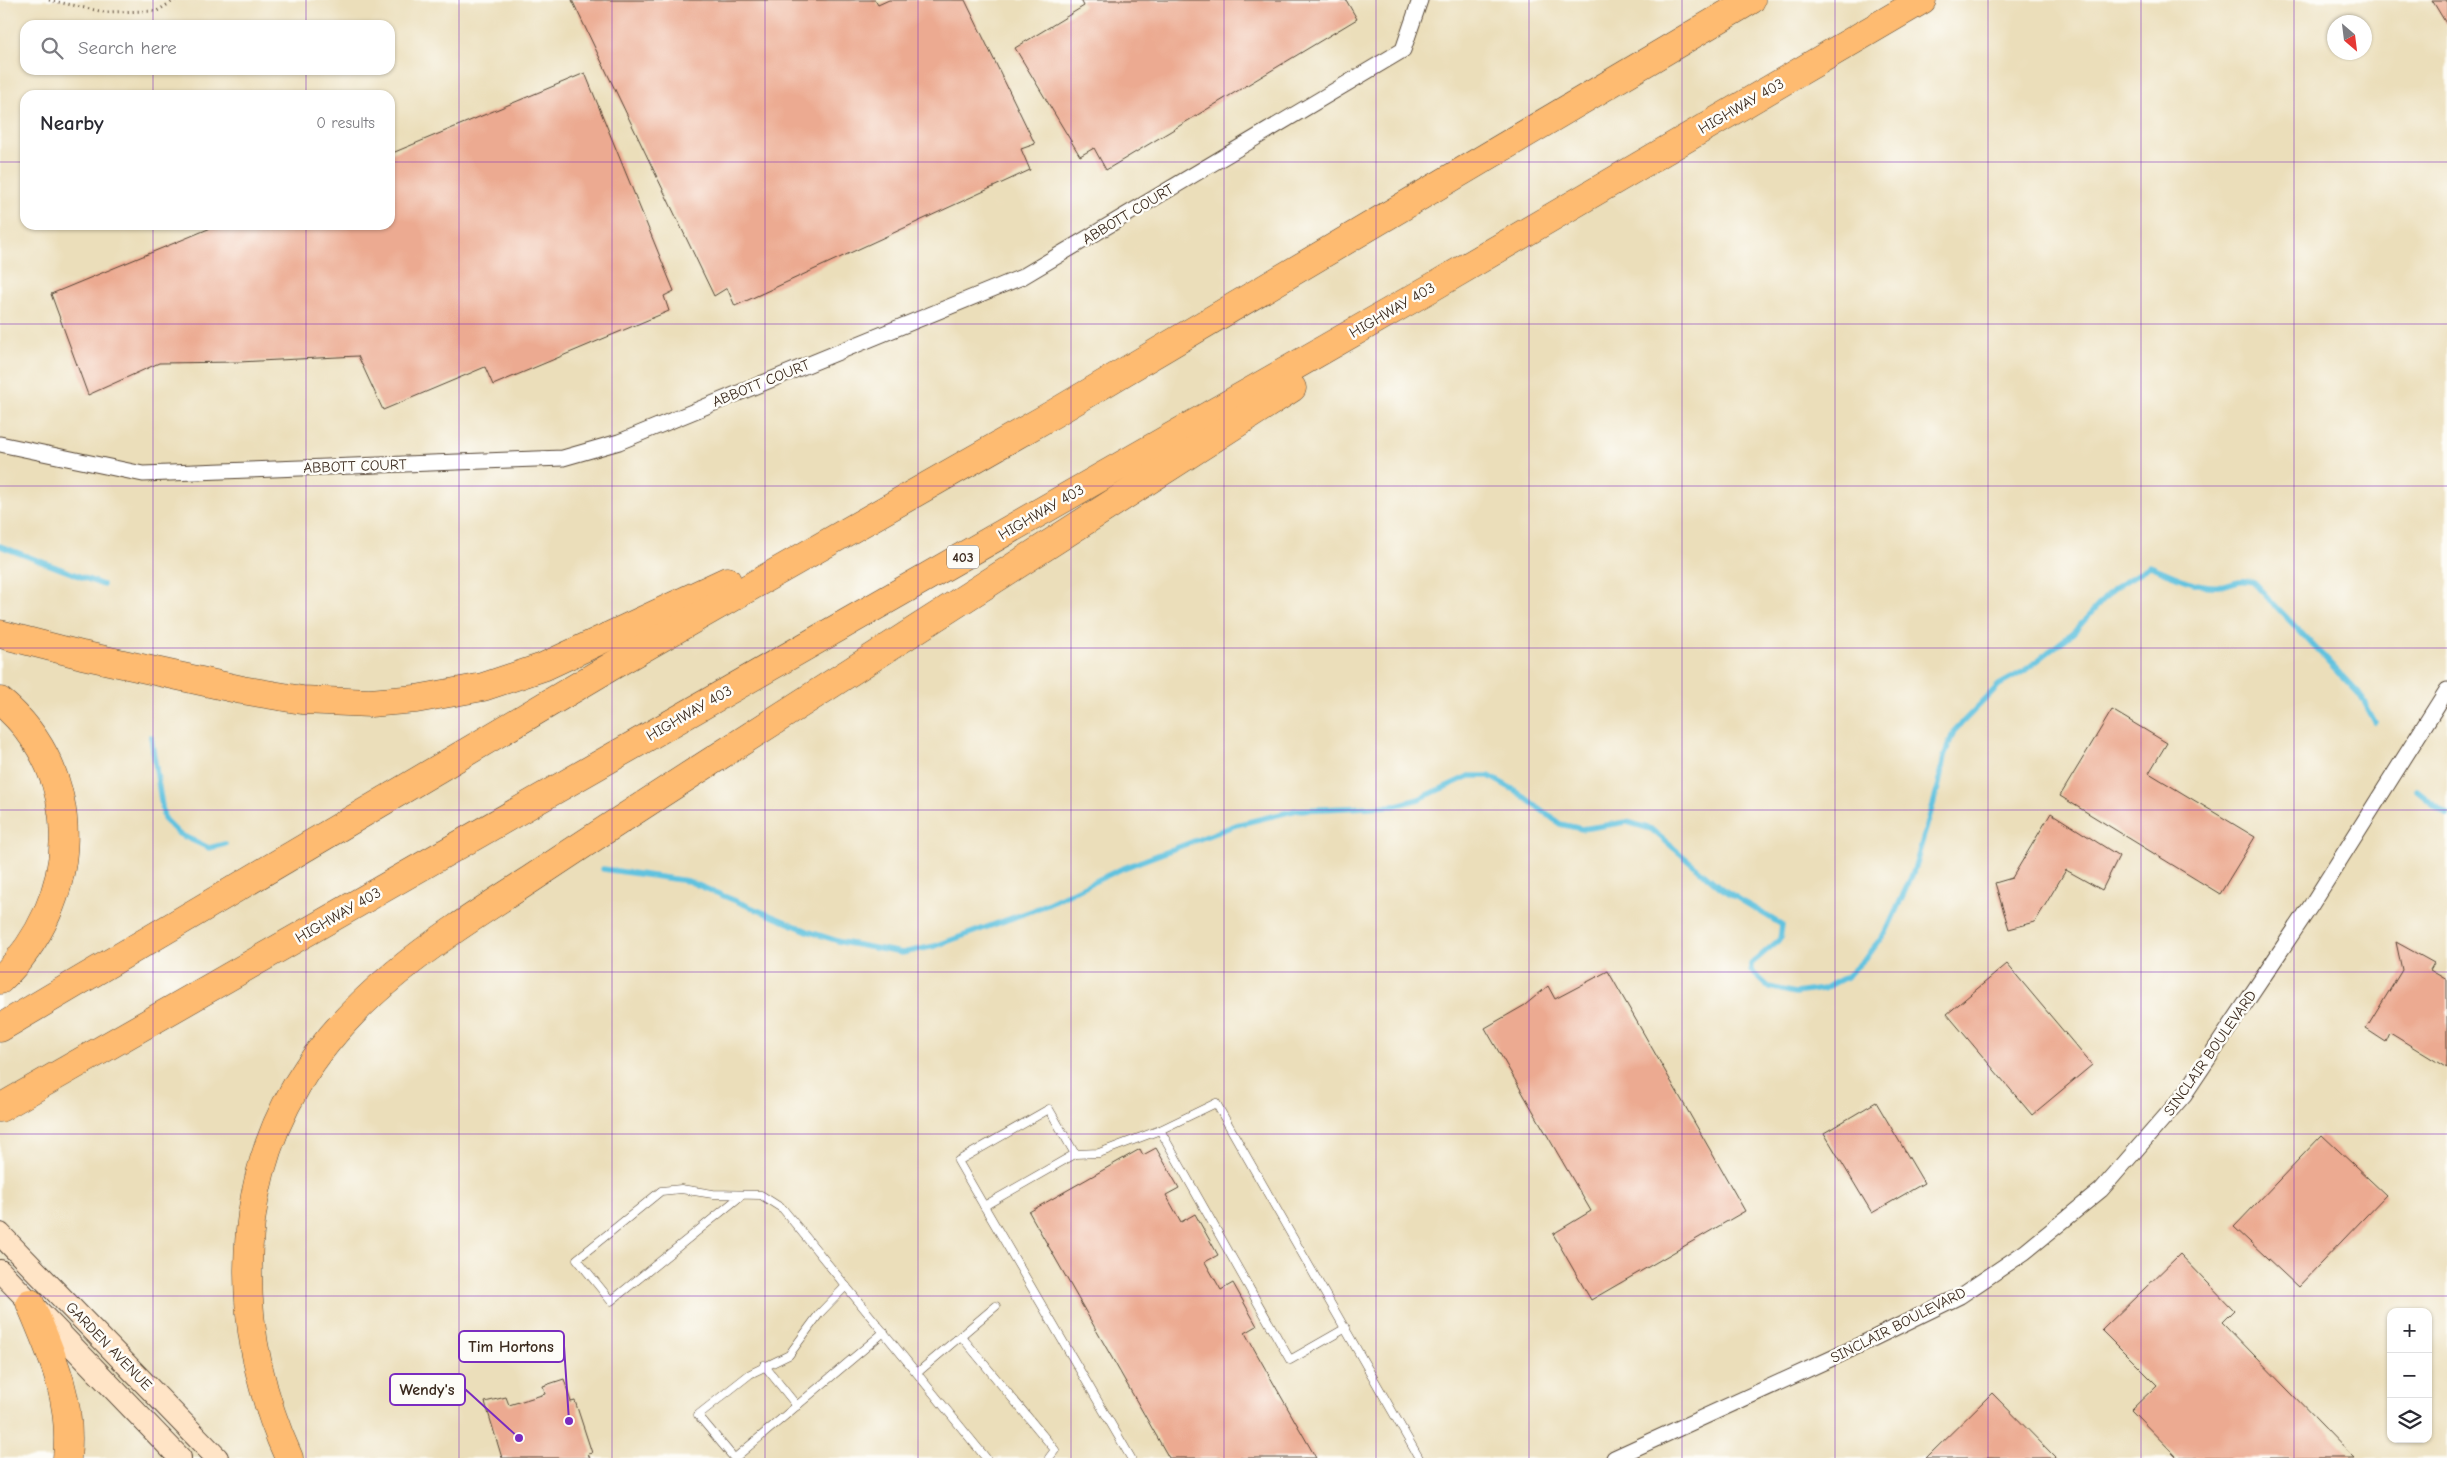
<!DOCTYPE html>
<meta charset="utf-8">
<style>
:root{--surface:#fff;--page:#f2f2f3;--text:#2b2b33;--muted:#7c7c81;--line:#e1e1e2}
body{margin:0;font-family:"Comic Neue",sans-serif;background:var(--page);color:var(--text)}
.controls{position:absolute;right:15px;bottom:15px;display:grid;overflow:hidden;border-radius:10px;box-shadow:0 1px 4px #0004}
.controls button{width:45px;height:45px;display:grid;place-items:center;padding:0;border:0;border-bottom:1px solid var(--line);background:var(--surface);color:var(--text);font:25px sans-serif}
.compass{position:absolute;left:2327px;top:15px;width:45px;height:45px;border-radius:50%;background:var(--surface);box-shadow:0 1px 4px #0004;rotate:152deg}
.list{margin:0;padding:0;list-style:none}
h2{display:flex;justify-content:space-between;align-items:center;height:65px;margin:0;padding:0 20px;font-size:21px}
h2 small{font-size:16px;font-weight:400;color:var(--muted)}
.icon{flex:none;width:28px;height:28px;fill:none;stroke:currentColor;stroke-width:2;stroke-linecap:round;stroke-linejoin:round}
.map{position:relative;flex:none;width:2447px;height:1458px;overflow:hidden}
.search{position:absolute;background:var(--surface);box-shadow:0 1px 4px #0004;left:20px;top:20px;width:375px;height:55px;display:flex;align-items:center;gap:12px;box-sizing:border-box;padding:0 18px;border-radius:15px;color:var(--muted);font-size:19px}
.panel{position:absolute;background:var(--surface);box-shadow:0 1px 4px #0004;left:20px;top:90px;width:375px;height:140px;border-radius:15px}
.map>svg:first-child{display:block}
</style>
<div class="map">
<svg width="2447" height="1458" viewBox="0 0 2447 1458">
<rect width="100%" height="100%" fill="#fdfcf7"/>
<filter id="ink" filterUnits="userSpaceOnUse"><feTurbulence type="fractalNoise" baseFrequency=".02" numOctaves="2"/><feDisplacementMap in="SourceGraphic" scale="10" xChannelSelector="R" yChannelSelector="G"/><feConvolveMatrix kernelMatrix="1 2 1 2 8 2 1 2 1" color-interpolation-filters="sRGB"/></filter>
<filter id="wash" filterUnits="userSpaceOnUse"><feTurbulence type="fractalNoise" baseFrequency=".0096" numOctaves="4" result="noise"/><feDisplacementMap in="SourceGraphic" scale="20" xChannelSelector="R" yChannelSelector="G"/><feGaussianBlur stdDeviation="1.12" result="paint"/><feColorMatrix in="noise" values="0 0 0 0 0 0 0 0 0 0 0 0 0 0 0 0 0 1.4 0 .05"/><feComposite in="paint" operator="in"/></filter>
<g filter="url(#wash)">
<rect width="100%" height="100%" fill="#ebdeba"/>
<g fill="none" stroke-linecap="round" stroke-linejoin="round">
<!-- stream -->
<g stroke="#61c2df" stroke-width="5.5">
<path d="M0 546 103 585"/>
<path d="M151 737 164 819 179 834 209 848 225 844"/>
<path d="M2417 791 2447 815"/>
<path d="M603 869 688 881 810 932 841 942 902 953 935 946 1034 910 1121 869 1236 825 1297 810 1393 806 1419 799 1469 776H1489L1516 791 1560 824 1582 829 1627 822 1651 829 1721 888 1782 925 1780 939 1751 964V971L1769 987 1795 993 1823 989 1846 977 1868 956 1887 930 1913 873 1939 784 1944 756 1954 731 1999 685 2024 671 2073 633 2113 589 2150 566C2171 574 2196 588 2219 586 2234 585 2233 578 2253 582L2361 696 2375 722"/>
</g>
</g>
<g id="blocks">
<!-- building -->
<g fill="#ecaa91">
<path d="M572 0H875L878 5 889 0H965L1035 144 1021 149 1030 170 735 306 727 288 714 296Z"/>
<path d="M1081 0H1346L1357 19 1106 170 1094 148 1080 156 1015 48 1084 6Z"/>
<path d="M2432 0H2447V25Z"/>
<path d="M585 73 674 291 664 296 669 311 493 385 485 367 383 410 358 356 239 362 159 363 88 395 51 294 218 225H390V154Z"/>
<path d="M2112 710 2167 743 2149 773 2255 837 2220 894 2060 796Z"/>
<path d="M2051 813 2119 856 2102 890 2066 870 2035 922 2009 929 1995 883 2012 878Z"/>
<path d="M2396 942 2434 963 2430 970 2447 980V1068L2390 1033 2386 1042 2366 1029 2402 970Z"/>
<path d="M2007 964 2092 1065 2032 1115 1947 1014Z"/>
<path d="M1608 971 1745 1211 1591 1300 1553 1234 1591 1211 1485 1028 1525 1005 1548 986 1555 999Z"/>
<path d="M1876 1102 1924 1183 1872 1213 1824 1133Z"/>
<path d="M2322 1135 2386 1195 2298 1287 2234 1227Z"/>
<path d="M1156 1148 1179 1188 1166 1195 1181 1222 1195 1214 1218 1255 1205 1262 1221 1290 1233 1283 1257 1326 1245 1333 1316 1458H1169L1029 1212 1140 1149 1143 1155Z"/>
<path d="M2180 1254 2234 1310 2222 1322 2354 1458H2178L2131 1410 2157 1385 2102 1330Z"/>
<path d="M564 1379 571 1402 575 1401 592 1453 588 1454 590 1458H502L485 1402 506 1397 509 1405 545 1394 543 1386Z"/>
<path d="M1992 1393 2056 1458H1926Z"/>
</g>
</g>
</g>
<g filter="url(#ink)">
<use href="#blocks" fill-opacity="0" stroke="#554535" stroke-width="1"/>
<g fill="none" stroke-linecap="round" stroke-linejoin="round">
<!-- lane casing -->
<g stroke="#554535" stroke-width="9">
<g id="lane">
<path d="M1160 1130 1290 1360 1346 1328"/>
<path d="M742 1195 611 1301 577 1259 661 1191 681 1189 713 1194 761 1195 783 1209 986 1458"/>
<path d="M984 1206 958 1161 1049 1109 1075 1154"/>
<path d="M961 1336 1055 1450 1049 1458"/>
<path d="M764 1365 797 1406"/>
<path d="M917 1373 996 1306"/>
<path d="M734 1458 698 1415 750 1374 789 1355 819 1314 846 1286"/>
<path d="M735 1458 884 1332"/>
<path d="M1131 1458 984 1206 1075 1154 1099 1153 1160 1130 1216 1103 1419 1458"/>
</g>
</g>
<!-- street casing -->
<g stroke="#554535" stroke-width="17">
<g id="street">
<path d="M0 444 143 474 563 458 619 442 1022 277 1403 50 1420 0"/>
<path d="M1614 1458 1837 1356 1960 1296 2025 1252 2101 1190 2184 1095 2312 904 2447 690"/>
</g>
</g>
<!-- secondary casing -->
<g stroke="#554535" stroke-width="24">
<g id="secondary">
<path d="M0 1234 217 1458"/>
<path d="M0 1271 180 1458"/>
</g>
</g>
<!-- highway casing -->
<g stroke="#554535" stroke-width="29">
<g id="highway">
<path d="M0 634 82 655 242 690 302 700 370 703 416 699 483 687 543 667 727 581"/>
<path d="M0 701C89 775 81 903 0 980"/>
<path d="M0 1028 617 663 1048 417 1751 0"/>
<path d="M0 1108 1431 288 1922 0"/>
<path d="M30 1303C52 1355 73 1400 67 1458"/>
<path d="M289 1458C236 1341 230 1198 297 1085 352 992 443 936 531 879 594 837 657 796 721 755 911 633 1101 510 1292 388"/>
</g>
</g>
<!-- path -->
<path stroke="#554535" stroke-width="3" stroke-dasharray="1 4" stroke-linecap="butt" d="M49 0 104 12 157 11 175 0"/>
<!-- lane -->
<use href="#lane" stroke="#fff" stroke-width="8"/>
<!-- street -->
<use href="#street" stroke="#fff" stroke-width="15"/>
<!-- secondary -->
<use href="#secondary" stroke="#ffe4c6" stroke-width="22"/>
<!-- highway -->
<use href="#highway" stroke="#febb71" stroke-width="28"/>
</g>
</g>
<!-- grid -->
<path fill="none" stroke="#7b2cbf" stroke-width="1" stroke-opacity="0.55" d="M153 0V25M306 0V25M459 0V1458M612 0V1458M765 0V1458M918 0V1458M1071 0V1458M1224 0V1458M1376 0V1458M1529 0V1458M1682 0V1458M1835 0V1458M1988 0V1458M2141 0V1458M2294 0V1458M153 70V95M306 70V95M0 162H25M390 162H2447M153 225V1458M306 225V1458M0 324H2447M0 486H2447M0 648H2447M0 810H2447M0 972H2447M0 1134H2447M0 1296H2447"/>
<g text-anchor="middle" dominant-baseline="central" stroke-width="5" stroke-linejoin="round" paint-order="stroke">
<!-- shield labels -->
<rect fill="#fdfcf7" stroke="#75695f" stroke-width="1" x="947" y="545.5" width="32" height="23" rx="4"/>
<g font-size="14" font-weight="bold" fill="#3b2a1e">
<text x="963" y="557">403</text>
</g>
<!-- street labels -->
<g font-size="15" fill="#3b2a1e" stroke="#fdfcf7">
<text transform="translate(1741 106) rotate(-30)">HIGHWAY 403</text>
<text transform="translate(1128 214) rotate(-31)">ABBOTT COURT</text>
<text transform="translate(1392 310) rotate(-30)">HIGHWAY 403</text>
<text transform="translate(761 383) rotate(-22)">ABBOTT COURT</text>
<text transform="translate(355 466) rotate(-2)">ABBOTT COURT</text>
<text transform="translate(1041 512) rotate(-30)">HIGHWAY 403</text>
<text transform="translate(689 713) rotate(-30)">HIGHWAY 403</text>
<text transform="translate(338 915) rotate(-30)">HIGHWAY 403</text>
<text transform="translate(2210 1053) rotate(-55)">SINCLAIR BOULEVARD</text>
<text transform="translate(1898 1325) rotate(-27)">SINCLAIR BOULEVARD</text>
<text transform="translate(109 1346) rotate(46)">GARDEN AVENUE</text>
</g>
</g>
<!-- callouts -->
<path fill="none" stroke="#7b2cbf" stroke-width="2" d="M569 1421L564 1346M519 1438L465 1389"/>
<g fill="#7b2cbf" stroke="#fdfcf7" stroke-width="2">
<circle cx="569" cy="1421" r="5"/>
<circle cx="519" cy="1438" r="5"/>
</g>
<g fill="#fdfcf7" stroke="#7b2cbf" stroke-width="2">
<rect x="459" y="1331" width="105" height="31" rx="5"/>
<rect x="390" y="1374" width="75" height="31" rx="5"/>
</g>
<g font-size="16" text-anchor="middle" font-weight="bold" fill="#3b2a1e">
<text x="511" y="1352">Tim Hortons</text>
<text x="427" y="1395">Wendy's</text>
</g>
</svg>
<div class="controls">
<button>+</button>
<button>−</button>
<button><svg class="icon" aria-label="layers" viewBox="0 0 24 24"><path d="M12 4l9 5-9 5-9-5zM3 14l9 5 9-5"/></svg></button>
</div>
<svg class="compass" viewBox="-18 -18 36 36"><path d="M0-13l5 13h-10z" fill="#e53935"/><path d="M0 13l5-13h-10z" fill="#7c7c81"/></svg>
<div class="search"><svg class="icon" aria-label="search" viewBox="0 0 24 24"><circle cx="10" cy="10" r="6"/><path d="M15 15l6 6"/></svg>Search here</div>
<section class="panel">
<h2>Nearby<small>0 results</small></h2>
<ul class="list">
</ul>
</section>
</div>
